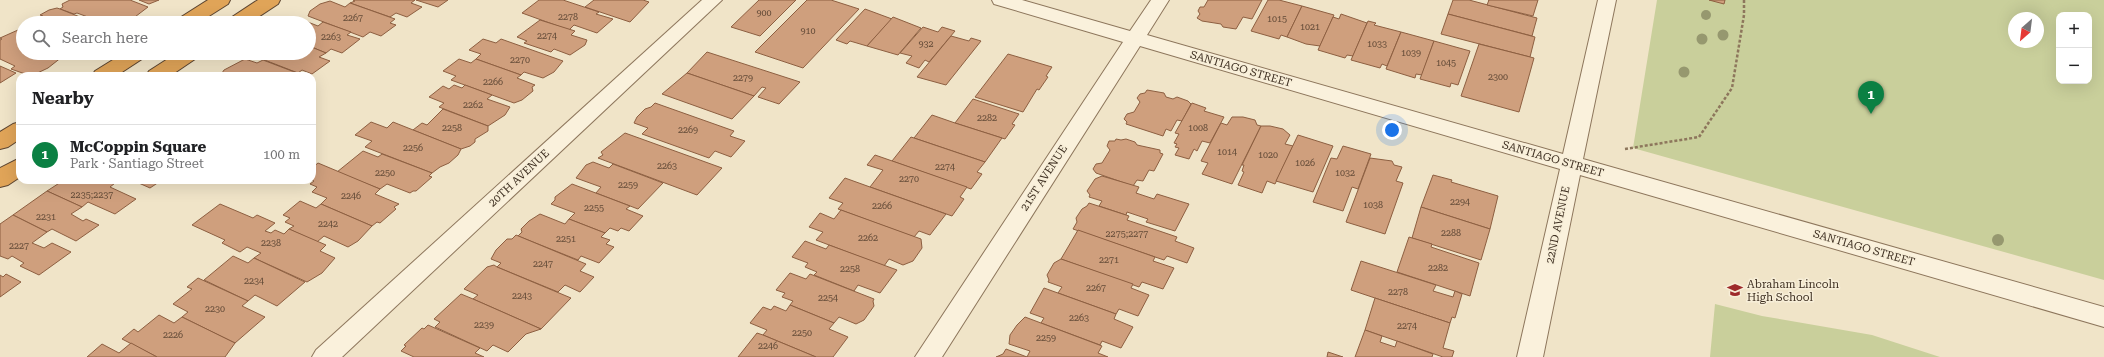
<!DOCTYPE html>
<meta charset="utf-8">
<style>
:root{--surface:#fff;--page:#f6f6f6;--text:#202124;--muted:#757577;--line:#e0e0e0;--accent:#0b8043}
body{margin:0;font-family:"Roboto Serif",serif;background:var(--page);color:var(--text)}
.controls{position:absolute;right:12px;top:12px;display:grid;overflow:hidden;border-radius:8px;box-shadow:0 4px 16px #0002}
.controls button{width:36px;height:36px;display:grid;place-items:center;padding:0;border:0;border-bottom:1px solid var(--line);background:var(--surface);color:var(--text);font:20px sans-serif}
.compass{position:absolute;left:2008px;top:12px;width:36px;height:36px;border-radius:50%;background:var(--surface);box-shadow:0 4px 16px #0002;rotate:208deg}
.you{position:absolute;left:1392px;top:130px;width:14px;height:14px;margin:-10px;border:3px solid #fff;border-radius:50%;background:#1a73e8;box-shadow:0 0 0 6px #1a73e833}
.badge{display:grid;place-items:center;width:26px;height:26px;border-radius:50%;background:var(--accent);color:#fff;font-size:13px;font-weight:700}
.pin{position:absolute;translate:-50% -33px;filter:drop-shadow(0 1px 2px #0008)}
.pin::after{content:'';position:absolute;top:21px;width:14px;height:12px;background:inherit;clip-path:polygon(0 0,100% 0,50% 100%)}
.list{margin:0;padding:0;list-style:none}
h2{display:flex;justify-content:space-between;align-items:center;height:52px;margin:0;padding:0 16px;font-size:17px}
h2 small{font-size:13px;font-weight:400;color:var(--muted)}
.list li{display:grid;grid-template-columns:26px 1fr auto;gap:12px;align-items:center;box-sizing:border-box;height:60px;padding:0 16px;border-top:1px solid var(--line)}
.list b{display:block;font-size:15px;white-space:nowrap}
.list p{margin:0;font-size:13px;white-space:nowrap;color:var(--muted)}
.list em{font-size:13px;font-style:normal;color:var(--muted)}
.icon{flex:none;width:22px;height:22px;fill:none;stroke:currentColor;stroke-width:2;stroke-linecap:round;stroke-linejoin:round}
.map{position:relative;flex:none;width:2104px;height:357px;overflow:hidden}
.search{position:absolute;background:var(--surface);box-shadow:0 4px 16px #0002;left:16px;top:16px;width:300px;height:44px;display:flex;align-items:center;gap:10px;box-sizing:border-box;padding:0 14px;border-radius:22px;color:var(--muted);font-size:15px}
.panel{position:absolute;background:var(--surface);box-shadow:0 4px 16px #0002;left:16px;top:72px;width:300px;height:112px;border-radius:12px}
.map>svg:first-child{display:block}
</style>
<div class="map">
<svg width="2104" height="357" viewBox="0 0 2104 357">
<rect width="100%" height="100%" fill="#f0e4c8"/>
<!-- green -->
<g fill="#c9cf9b" fill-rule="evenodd">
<path d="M1657 0H2104V280L1633 148ZM2059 15H2089V81H2059ZM2014 18H2038V42H2014Z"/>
<path d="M1715 304 1762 316 1872 335 1940 357H1710Z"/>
</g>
<!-- building -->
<g fill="#cf9f7d" stroke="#8d5f41">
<path d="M70 0H130L148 7 127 23H95L93 22 96 20 77 13 74 14 60 9 63 7 62 4Z"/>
<path d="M139 0H159L149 4Z"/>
<path d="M353 0H415L411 3 422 7 407 17 396 13 390 17 350 3 355 1Z"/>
<path d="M416 0H448L438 7Z"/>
<path d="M539 0H563L599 12 596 14 613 19 597 33 574 25 569 30 522 13Z"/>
<path d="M594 0H643L649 2 630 22 585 7Z"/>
<path d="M759 0H796L760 36 731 27Z"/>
<path d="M807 0H831L859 9 803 68 755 52Z"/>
<path d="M1208 0H1262L1252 19 1243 17 1236 29 1223 27 1221 24 1202 21 1197 18 1200 14 1198 11 1200 7H1204Z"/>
<path d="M1268 0H1279L1302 6 1287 37 1281 35 1279 39 1251 31Z"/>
<path d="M1453 0H1469L1537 18 1532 36 1448 14Z"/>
<path d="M1489 0H1488H1538L1533 16 1487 5Z"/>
<path d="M1709 0H1725L1724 4Z"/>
<path d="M330 1 345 7 350 3 395 19 390 23 396 25 381 36 370 32 363 37 308 16 310 11 320 4Z"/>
<path d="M1302 6 1334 15 1320 46 1306 44 1287 37Z"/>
<path d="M57 8 60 9 95 23H27L43 16 40 15 49 10Z"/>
<path d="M865 9 892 19 867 46 850 41 847 44 836 40Z"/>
<path d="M1341 14 1367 23 1353 56 1347 55 1345 58 1318 50 1333 17 1339 19Z"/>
<path d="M1448 14 1535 37 1530 57 1441 34Z"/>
<path d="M893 17 921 28 898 55 867 46Z"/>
<path d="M300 19 318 26 323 22 351 32 347 35 360 39 342 53 331 49 326 53 309 46V23H295Z"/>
<path d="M540 20 575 31 571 35 587 40 585 45 570 55 554 49 551 52 524 43 527 41 517 37Z"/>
<path d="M1368 21 1376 23 1374 25 1401 32 1387 66 1382 64 1380 68 1351 60Z"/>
<path d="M923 27 938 32 942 27 955 31 929 62 925 60 919 68 906 63 912 56 900 53Z"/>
<path d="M18 30 23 32V53H67L48 68 31 76 11 69 15 66 0 59V40L2 39 0 38Z"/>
<path d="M1401 32 1434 41 1422 75 1416 74 1415 78 1386 69Z"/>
<path d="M951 36 969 41 971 38 981 41 946 85 917 77Z"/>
<path d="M483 39 496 43 501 39 563 61 554 72 543 78 524 72 521 75 476 59 481 54 469 50Z"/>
<path d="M1434 41 1470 51 1458 85 1451 83 1450 87 1420 79Z"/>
<path d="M1479 44 1534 58 1519 112 1461 96Z"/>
<path d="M309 46 326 53 319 57 330 61 312 74 302 70 298 73 262 59 266 56 258 53H309Z"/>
<path d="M707 52 800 82 779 104 758 97 766 88 762 87 754 96 687 73Z"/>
<path d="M1008 54 1052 67 1046 76 1048 77 1039 90 1037 89 1023 112 975 97Z"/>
<path d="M245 59 257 63 263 60 305 76H220L224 70Z"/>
<path d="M459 59 471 63 476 59 521 75 517 78 535 85 532 87 533 91 522 100 514 103 451 80 456 76 443 71Z"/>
<path d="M0 66 16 73 0 83Z"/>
<path d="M687 73 754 96 732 119 662 94Z"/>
<path d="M454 85 462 88 465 85 492 95 487 99 510 107 505 115 488 126 439 107 444 103 429 97 443 86 449 89Z"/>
<path d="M1147 90 1164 93 1166 97 1173 99 1177 97 1188 101 1191 104 1182 121 1177 120 1171 131 1166 129 1163 136 1126 124 1127 122 1124 119 1127 114 1134 112 1140 102 1137 98 1140 94 1145 93Z"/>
<path d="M973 99 1019 114 1012 124 1015 125 1005 139 955 123Z"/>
<path d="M655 103 734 131 730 136 745 141 731 157 715 151 709 158 642 134 648 128 634 123 637 117 645 109 651 107Z"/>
<path d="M1192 103 1206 108 1204 111 1224 117 1210 143 1202 141 1197 151 1194 149 1189 159 1175 155 1179 148 1175 147 1177 144 1174 143 1179 134 1175 133Z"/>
<path d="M443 109 488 126V131L475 139V142L470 146 461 149 413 130 422 123 427 125Z"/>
<path d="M932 115 955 123 1002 138 985 162 914 138Z"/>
<path d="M1232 117H1243L1255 120 1257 125 1261 126 1232 184 1202 174 1208 163 1201 161 1221 123 1227 125Z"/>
<path d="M371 122 387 128 393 122 461 149 458 155 449 163 440 167 432 173 365 147 372 141 355 135Z"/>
<path d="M1261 126H1270L1283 129 1290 135 1285 144 1293 146 1275 184 1267 181 1262 193 1238 185 1244 172 1242 171 1244 165H1242Z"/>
<path d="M625 133 722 168 697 195 598 158 603 155 601 152Z"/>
<path d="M1298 135 1333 146 1313 192 1276 181Z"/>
<path d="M911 137 985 162 977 172 982 174 971 189 892 161Z"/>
<path d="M1116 139 1121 140 1126 139 1135 142 1137 145 1160 150V153L1163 154 1154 171 1149 170 1143 181 1137 180 1133 186 1096 173 1093 169 1096 164 1102 163 1110 150 1107 146 1109 141H1115Z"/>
<path d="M1343 146 1371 154 1358 189 1352 187 1343 211 1313 202 1331 158 1337 159Z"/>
<path d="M363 151 378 157 382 154 432 173 429 176 432 177 416 191H413L410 193 387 184 380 189 337 172Z"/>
<path d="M875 155 967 187 960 197 964 199 952 216 870 187 883 170 867 165Z"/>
<path d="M1370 158 1392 161 1394 165 1402 167 1396 181 1403 183 1385 234 1346 222Z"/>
<path d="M593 162 609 168 613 164 663 183 638 209 596 193 601 187 576 178 586 165Z"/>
<path d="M318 163 380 189 375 194 399 204 394 207 396 209 380 223 377 222 372 226 321 204 327 198 312 192 317 187 310 184 314 181 312 180V168Z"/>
<path d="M1433 175 1452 180 1451 182 1498 196 1490 229 1421 207Z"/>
<path d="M1102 176 1139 187 1136 193 1154 199 1157 194 1189 204 1175 231 1146 222 1148 219 1127 212 1126 215 1099 206 1102 201 1089 197 1090 195 1087 191 1095 179Z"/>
<path d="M845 178 870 187 946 214 930 235 919 231 914 237 838 209 843 203 829 198Z"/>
<path d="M64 180H119L110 187 136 199 115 214 88 202 82 207 47 191Z"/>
<path d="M132 180H162L150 188Z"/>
<path d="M572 184 630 206 626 209 643 216 629 231 621 228 618 231 610 228 605 233 569 219 575 213 551 204 555 200V197Z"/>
<path d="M47 191 82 207 71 214 83 221 86 219 99 225 76 241 52 229 47 232 13 215Z"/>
<path d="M300 201 316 208 321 204 372 226 358 241 348 247 324 236 317 242 289 229 294 226 285 222 290 218 283 215Z"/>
<path d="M1089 203 1129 216 1127 220 1177 237 1175 241 1194 248 1187 263 1167 256 1164 260 1073 229 1077 222 1076 218 1082 209 1087 206Z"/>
<path d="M220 204 253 218 257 215 275 223 265 231 271 233 275 230 284 234 289 229 326 245 320 251 335 258 322 273 307 282 254 258 261 253 247 247 240 252 222 243 225 240 192 225Z"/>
<path d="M1421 207 1490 229 1481 260 1412 238Z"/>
<path d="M841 210 921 239 922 248 913 261 903 265 889 259 884 266 816 240 823 232 809 227 820 213 834 219Z"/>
<path d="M540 214 565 224 569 219 605 233 601 237 610 240 606 244 614 247 599 263 581 256 578 260 518 236 522 232 521 229 529 221Z"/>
<path d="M13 215 47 232 32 243 44 248 52 243 71 252 39 275 20 266 24 263 12 256 8 259 0 256V224Z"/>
<path d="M1078 230 1155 257 1153 261 1174 268 1163 289 1142 282 1139 287 1061 259Z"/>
<path d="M516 235 586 264 580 271 594 277 580 292 565 285 558 292 497 267 501 263 491 259 496 250 507 239H512Z"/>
<path d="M1409 237 1432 244 1431 247 1479 263 1470 296 1397 272Z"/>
<path d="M805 241 826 249 829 245 897 270 880 293 858 285 854 291 814 275 817 272 805 267 808 263 792 257Z"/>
<path d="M233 256 248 263 254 258 305 282 277 306 255 295 248 301 204 280Z"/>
<path d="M1061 259 1133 284 1131 288 1149 295 1138 316 1119 309 1116 314 1058 293 1062 287 1048 282 1049 280 1047 275 1054 263Z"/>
<path d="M1361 261 1436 285 1433 291 1453 297 1455 291 1462 294 1455 318 1452 317 1450 323 1351 290Z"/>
<path d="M494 265 497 267 571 298 541 329 473 299 478 295 464 289 487 267Z"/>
<path d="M790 273 806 279 810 274 874 299 873 301 874 306 864 320 856 324 839 317 834 323 790 305 793 301 782 297 785 293 776 290Z"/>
<path d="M6 274 21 282 0 297V275L3 277Z"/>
<path d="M198 278 248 301 242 306 265 317 235 343 182 317 188 312 173 304 192 289 187 287Z"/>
<path d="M1044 288 1116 314 1114 319 1133 327 1121 348 1102 341 1100 345 1041 323 1044 318 1030 313Z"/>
<path d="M461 294 473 299 541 329 526 334 508 352 493 345 487 351 435 327 440 322 434 319Z"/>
<path d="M1375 298 1450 323 1443 348 1454 351 1452 357H1443L1365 330Z"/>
<path d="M790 305 834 323 829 329 848 337 833 357H816L763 335 767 330 750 323 763 307 771 310 774 306 786 311Z"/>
<path d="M159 315 174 323 182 317 235 343 225 357H157L122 339 134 329 138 332Z"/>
<path d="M1025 317 1102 346 1098 353 1108 357H1027L1030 351 1009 344 1010 335 1017 325Z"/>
<path d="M428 325 480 348 475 353 484 357H414L401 351 406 346 404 345 422 328 424 329Z"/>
<path d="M1365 330 1382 336 1380 342 1395 347 1397 341 1433 354 1432 357H1355Z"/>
<path d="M757 333 763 335 816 357H738Z"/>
<path d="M131 343 157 357H87L102 344 119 353Z"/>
<path d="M1006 349 1027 357H996L1003 354Z"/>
<path d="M1328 352 1343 357H1327Z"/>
</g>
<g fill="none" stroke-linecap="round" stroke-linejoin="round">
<!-- minor casing -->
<g stroke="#8d765c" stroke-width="2">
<g id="minor">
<path d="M702 0H722L342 357H312L316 350Z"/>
<path d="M992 0H1022L1130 31 1151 0H1169L1147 35 1563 154 1598 0H1616L1583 159 2104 307V327L1580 175 1543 357H1517L1560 169 1140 46 942 357H915L1123 42 994 4Z"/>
</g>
</g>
<!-- highway casing -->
<g stroke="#5b4430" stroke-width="2">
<g id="highway">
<path d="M208 0H230L228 4 198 23H175L178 19Z"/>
<path d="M258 0H280L278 4 249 23H226L229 19Z"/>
<path d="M124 53H148L145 57 116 76H92L95 71Z"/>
<path d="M177 53H201L198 57 170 76H146L149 71Z"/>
<path d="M20 122V139L8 147 0 149V132L13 124Z"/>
<path d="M20 158V177L8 185 0 187V168Z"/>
</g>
</g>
<!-- path -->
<path stroke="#8d765c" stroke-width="2.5" stroke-dasharray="3 2" stroke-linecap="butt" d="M1625 149 1699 137 1732 88 1744 15V0"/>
<!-- minor -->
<use href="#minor" fill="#faf1dc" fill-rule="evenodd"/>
<!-- highway -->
<use href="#highway" fill="#e0a458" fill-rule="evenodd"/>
</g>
<!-- trees -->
<g fill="#96986f">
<circle cx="1706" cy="15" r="5"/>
<circle cx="1723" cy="35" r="5.5"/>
<circle cx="1702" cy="39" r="5.5"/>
<circle cx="1684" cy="72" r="5.5"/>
<circle cx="1998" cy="240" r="6"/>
</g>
<!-- icons -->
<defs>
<g id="school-bare" transform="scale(1.2)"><path d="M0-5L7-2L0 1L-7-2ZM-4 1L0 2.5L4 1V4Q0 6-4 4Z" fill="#9e2a2b" stroke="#f7eed8" stroke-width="2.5" paint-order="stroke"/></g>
</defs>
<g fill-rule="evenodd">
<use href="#school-bare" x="1735" y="290"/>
</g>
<g text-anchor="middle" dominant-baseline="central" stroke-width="3" stroke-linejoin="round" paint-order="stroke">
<!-- number labels -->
<g font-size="9" fill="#624a37">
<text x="764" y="13">900</text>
<text x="568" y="17">2278</text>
<text x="353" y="18">2267</text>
<text x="1277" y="19">1015</text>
<text x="1310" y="27">1021</text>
<text x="808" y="31">910</text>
<text x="547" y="36">2274</text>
<text x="331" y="37">2263</text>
<text x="926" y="44">932</text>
<text x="1377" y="44">1033</text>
<text x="1411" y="53">1039</text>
<text x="520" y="60">2270</text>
<text x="1446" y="63">1045</text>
<text x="1498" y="77">2300</text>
<text x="743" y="78">2279</text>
<text x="493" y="82">2266</text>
<text x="473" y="105">2262</text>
<text x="987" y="118">2282</text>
<text x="452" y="128">2258</text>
<text x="1198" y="128">1008</text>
<text x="688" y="130">2269</text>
<text x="413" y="148">2256</text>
<text x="1227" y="152">1014</text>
<text x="1268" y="155">1020</text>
<text x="1305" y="163">1026</text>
<text x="667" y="166">2263</text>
<text x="945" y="167">2274</text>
<text x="385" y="173">2250</text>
<text x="1345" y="173">1032</text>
<text x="909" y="179">2270</text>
<text x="628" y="185">2259</text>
<text x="92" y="195">2235;2237</text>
<text x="351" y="196">2246</text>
<text x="1460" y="202">2294</text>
<text x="1373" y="205">1038</text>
<text x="882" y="206">2266</text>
<text x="594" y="208">2255</text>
<text x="46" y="217">2231</text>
<text x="328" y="224">2242</text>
<text x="1451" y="233">2288</text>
<text x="1127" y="234">2275;2277</text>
<text x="868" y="238">2262</text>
<text x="566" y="239">2251</text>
<text x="271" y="243">2238</text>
<text x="19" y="246">2227</text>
<text x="1109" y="260">2271</text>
<text x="543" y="264">2247</text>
<text x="1438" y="268">2282</text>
<text x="850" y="269">2258</text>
<text x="254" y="281">2234</text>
<text x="1096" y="288">2267</text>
<text x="1398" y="292">2278</text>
<text x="522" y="296">2243</text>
<text x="828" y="298">2254</text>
<text x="215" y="309">2230</text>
<text x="1079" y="318">2263</text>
<text x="484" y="325">2239</text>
<text x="1407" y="326">2274</text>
<text x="802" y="333">2250</text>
<text x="173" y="335">2226</text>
<text x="1046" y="338">2259</text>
<text x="768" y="346">2246</text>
</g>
<!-- street labels -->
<g font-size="11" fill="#3d2e20" stroke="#f7eed8">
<text transform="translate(1241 69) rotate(16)">SANTIAGO STREET</text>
<text transform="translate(1553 159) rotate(16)">SANTIAGO STREET</text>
<text transform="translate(519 178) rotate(-43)">20TH AVENUE</text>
<text transform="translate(1044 178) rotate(-57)">21ST AVENUE</text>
<text transform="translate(1558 225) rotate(-78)">22ND AVENUE</text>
<text transform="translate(1864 248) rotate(16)">SANTIAGO STREET</text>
</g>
<!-- poi labels -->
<g font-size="11" fill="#3d2e20" stroke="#f7eed8" text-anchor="start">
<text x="1747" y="284">Abraham Lincoln<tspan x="1747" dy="13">High School</tspan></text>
</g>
</g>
</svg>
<div class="controls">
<button>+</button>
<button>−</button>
</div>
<svg class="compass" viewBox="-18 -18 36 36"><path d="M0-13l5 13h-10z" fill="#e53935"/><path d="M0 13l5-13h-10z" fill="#757577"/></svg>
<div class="you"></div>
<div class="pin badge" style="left:1871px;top:114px">1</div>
<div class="search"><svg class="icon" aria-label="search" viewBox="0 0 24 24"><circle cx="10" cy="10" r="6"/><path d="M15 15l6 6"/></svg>Search here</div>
<section class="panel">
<h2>Nearby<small></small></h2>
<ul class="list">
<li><span class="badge">1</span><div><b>McCoppin Square</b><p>Park · Santiago Street</p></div><em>100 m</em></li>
</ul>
</section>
</div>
